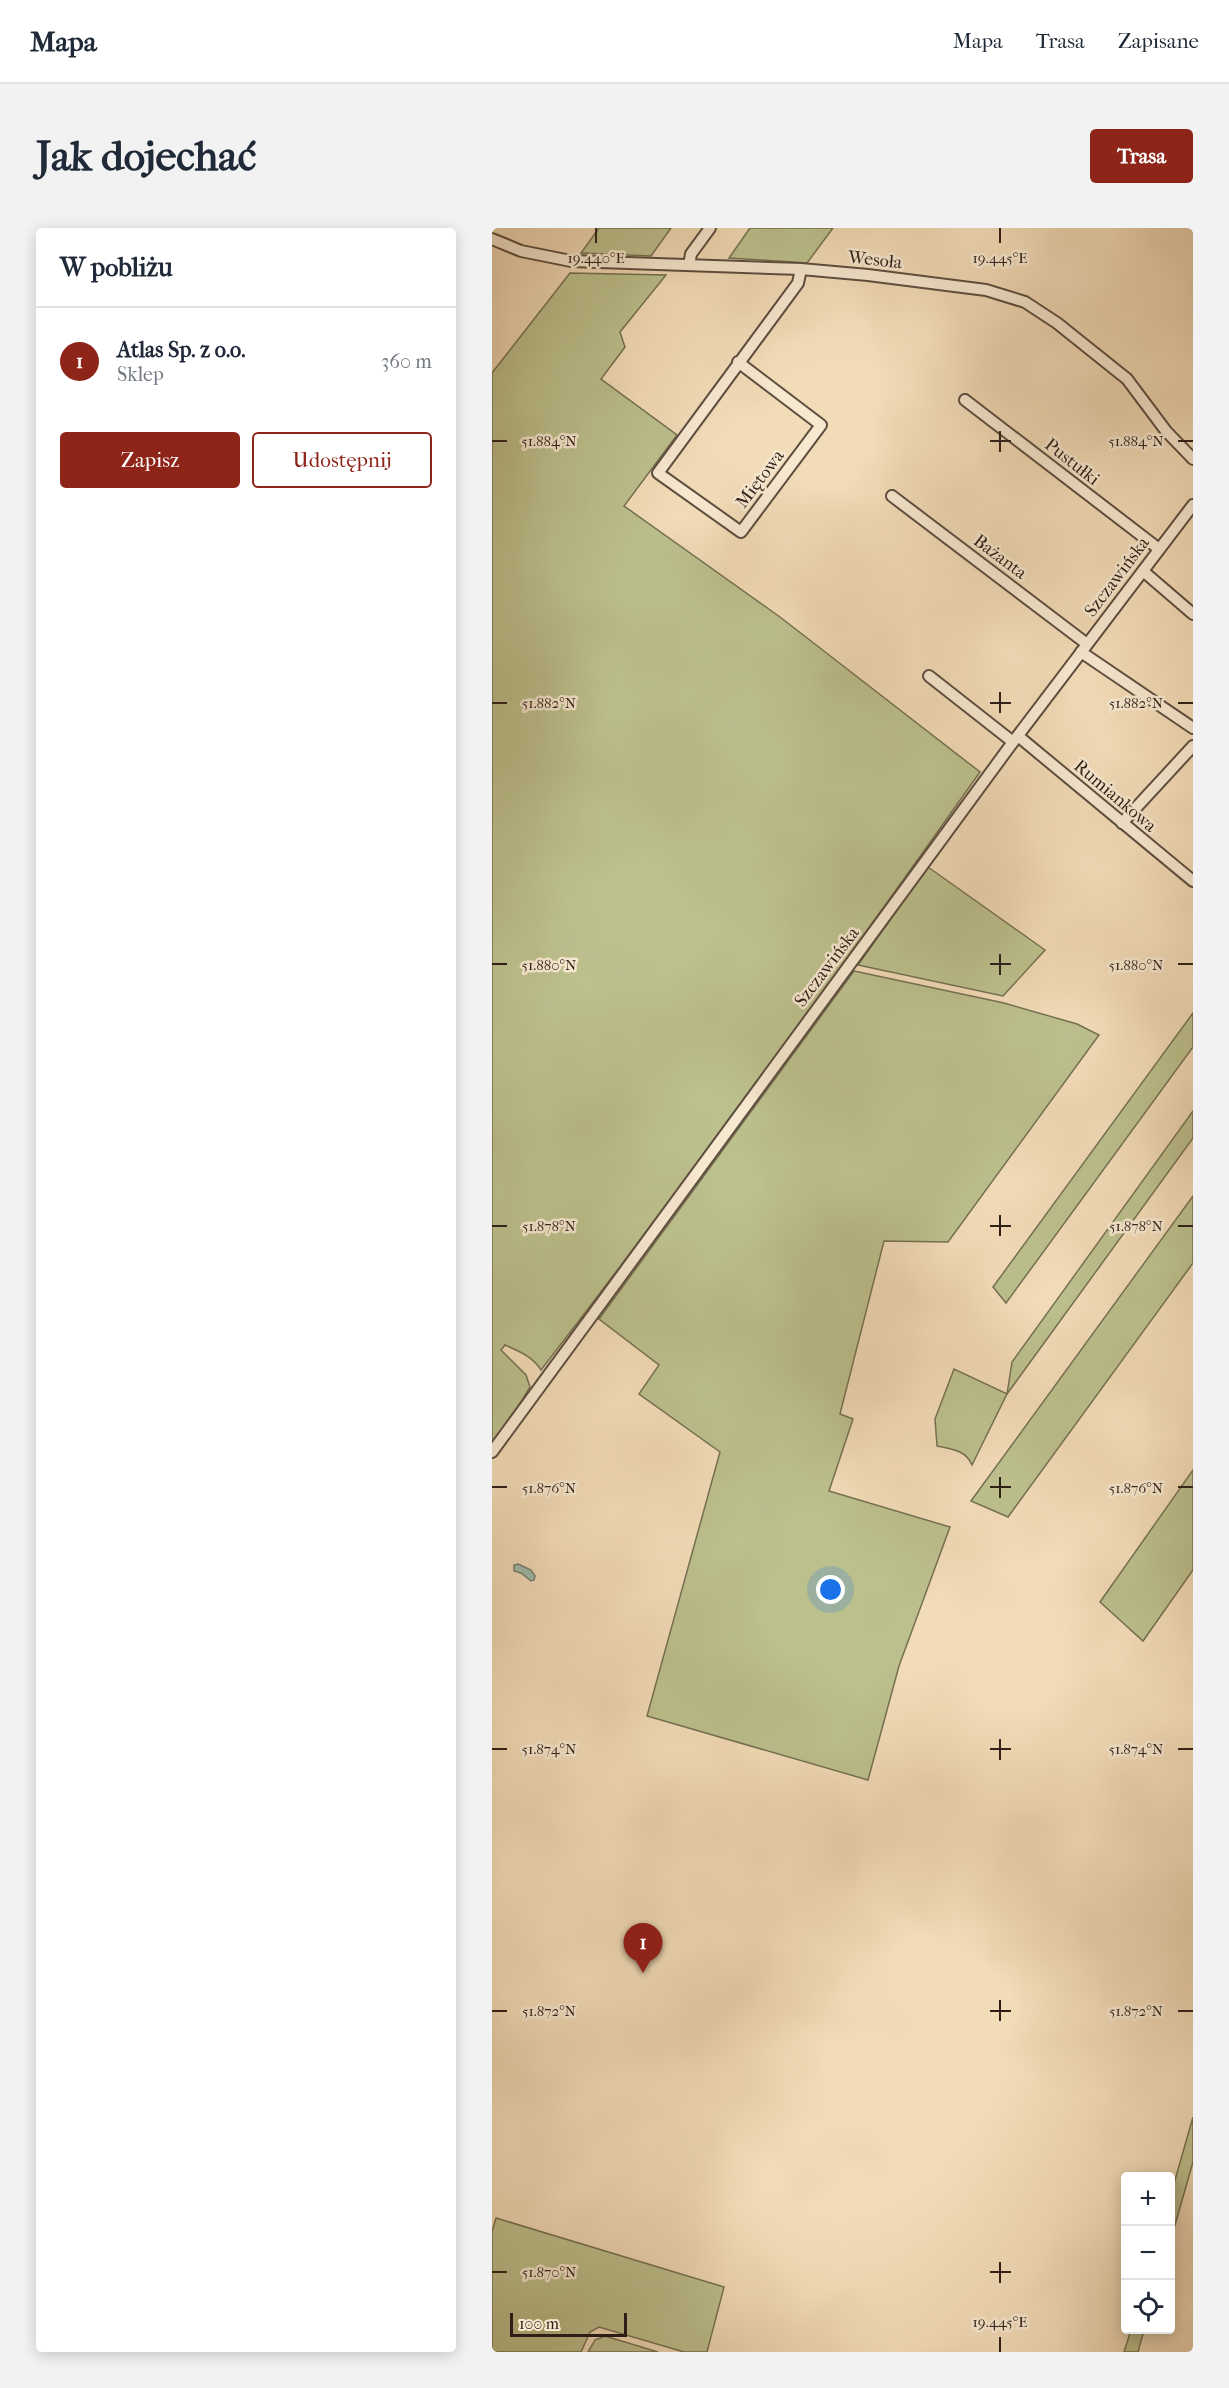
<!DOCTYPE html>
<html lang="pl">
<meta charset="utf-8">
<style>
:root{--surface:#fff;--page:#f2f2f3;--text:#1f2937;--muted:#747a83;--line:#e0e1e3;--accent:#8f2418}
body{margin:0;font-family:"IM FELL French Canon",serif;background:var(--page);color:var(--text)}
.controls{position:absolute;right:18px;bottom:18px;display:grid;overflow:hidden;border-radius:6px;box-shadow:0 3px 15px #0003}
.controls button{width:54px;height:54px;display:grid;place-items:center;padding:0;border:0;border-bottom:2px solid var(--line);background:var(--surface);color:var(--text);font:30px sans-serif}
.scale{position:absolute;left:18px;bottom:15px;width:117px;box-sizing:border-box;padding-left:6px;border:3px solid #2d1f18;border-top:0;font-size:16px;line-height:21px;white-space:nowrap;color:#2d1f18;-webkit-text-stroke:4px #f7e8d0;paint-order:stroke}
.you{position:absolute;left:339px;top:1362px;width:21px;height:21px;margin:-15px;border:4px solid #fff;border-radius:50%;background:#1a73e8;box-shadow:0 0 0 9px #1a73e833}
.badge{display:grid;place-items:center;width:39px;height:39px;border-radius:50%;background:var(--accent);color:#fff;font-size:20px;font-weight:700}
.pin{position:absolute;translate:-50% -50px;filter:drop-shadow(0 2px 3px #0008)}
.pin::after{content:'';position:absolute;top:32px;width:21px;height:18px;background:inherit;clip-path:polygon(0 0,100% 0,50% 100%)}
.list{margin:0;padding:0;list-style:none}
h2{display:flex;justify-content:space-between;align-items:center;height:78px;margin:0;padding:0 24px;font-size:26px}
h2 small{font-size:20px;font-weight:400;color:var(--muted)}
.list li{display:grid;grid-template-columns:39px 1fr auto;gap:18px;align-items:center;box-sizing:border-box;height:108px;padding:0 24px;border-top:2px solid var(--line)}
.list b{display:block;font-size:22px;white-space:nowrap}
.list p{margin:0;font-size:20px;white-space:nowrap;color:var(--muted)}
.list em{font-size:20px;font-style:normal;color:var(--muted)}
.actions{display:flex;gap:12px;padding:18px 24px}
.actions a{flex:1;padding:14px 0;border:2px solid var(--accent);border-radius:6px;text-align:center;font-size:21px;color:var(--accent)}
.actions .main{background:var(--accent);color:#fff}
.icon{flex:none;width:33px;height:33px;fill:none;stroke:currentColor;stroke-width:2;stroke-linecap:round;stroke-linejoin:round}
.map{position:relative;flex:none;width:701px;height:2124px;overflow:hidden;border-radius:6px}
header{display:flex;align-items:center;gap:36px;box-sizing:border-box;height:84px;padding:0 30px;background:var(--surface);border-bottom:2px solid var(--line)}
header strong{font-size:28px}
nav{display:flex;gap:33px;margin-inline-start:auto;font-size:21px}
.intro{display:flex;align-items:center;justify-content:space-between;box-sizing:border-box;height:144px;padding:0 36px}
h1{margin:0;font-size:42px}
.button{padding:15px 27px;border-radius:6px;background:var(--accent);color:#fff;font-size:21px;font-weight:700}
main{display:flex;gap:36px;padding:0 36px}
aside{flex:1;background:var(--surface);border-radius:6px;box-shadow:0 3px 15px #0003}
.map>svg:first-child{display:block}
</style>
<header>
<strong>Mapa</strong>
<nav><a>Mapa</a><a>Trasa</a><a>Zapisane</a></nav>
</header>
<div class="intro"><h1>Jak dojechać</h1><a class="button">Trasa</a></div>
<main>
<aside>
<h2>W pobliżu<small></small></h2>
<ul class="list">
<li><span class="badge">1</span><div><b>Atlas Sp. z o.o.</b><p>Sklep</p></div><em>360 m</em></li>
</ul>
<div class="actions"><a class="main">Zapisz</a><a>Udostępnij</a></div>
</aside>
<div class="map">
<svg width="701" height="2124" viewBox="0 0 701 2124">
<rect width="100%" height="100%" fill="#f2dbb7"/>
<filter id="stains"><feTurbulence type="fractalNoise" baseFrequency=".00333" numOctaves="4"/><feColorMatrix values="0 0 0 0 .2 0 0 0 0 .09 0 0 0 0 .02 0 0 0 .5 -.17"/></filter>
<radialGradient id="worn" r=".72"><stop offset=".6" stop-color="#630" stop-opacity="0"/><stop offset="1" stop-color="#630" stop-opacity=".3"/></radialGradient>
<!-- green -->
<g fill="#bcc08d" stroke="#747052" stroke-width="1.5">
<path d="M107 0H179L159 28 89 25Z"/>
<path d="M258 0H341L315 35 237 30Z"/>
<path d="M78 45 174 47 128 104 133 119 109 151 185 207 132 278 288 389 488 544C345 746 200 947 49 1142 40 1128 28 1124 13 1117L9 1122 34 1147 38 1159 23 1184 0 1215V145Z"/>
<path d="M436 639 553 722 511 768 366 737Z"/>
<path d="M362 743 512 775 585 796 607 807 456 1014 392 1013 348 1186 361 1191 337 1263 458 1299 407 1438 376 1552 155 1488 228 1224 147 1166 167 1137 107 1091Z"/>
<path d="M701 785V819L514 1075 501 1059Z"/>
<path d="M701 883V910L515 1166 480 1237C474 1222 459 1221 445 1218L443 1191 462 1141 515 1166 520 1134Z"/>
<path d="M701 968V1035L516 1289 479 1273Z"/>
<path d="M701 1242V1342L651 1413 608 1374Z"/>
<path d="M701 1889V1934L679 2011V1966Z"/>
<path d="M4 1990 232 2059 215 2124H192L107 2099 98 2104 89 2124H0V2004Z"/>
<path d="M639 2102H652L646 2124H632Z"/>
<path d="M113 2108 166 2124H96L103 2112Z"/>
</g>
<!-- water -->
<path fill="#9cbbaa" stroke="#707d70" stroke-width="1.5" d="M26 1336 39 1342 43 1348 42 1352 39 1353 29 1345 22 1343V1337Z"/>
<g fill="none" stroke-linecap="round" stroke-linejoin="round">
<!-- minor casing -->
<g stroke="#5e4e40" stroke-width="14">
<g id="minor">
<path d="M0 11 29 23 79 33 309 41 376 47 494 62 533 74 565 95 635 151 674 203 701 231"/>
<path d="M197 37 199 26 218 0"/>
<path d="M246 134 329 197 249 304 166 245 306 55 309 41"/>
<path d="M473 172 667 321"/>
<path d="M400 268 595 416"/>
<path d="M651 343 701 386"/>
<path d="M589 424 701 500"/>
<path d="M437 448 521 514"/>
<path d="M526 508 701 653"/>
<path d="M630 595 701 518"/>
<path d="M0 1224 521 514 701 277"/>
</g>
</g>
<!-- minor -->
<use href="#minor" stroke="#f7e8d0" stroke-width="10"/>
</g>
<!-- ticks -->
<path fill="none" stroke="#2d1f18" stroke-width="2" d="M104 0V15M508 0V15M508 203V224M0 213H15M498 213H519M686 213H701M508 464V485M0 475H15M498 475H519M686 475H701M508 726V747M0 736H15M498 736H519M686 736H701M508 987V1008M0 998H15M498 998H519M686 998H701M508 1249V1270M0 1259H15M498 1259H519M686 1259H701M508 1511V1532M0 1521H15M498 1521H519M686 1521H701M508 1772V1793M0 1783H15M498 1783H519M686 1783H701M508 2034V2055M0 2044H15M498 2044H519M508 2109V2124"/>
<g text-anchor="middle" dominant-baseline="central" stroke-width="5" stroke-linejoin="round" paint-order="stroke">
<!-- street labels -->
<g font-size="18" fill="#2d1f18" stroke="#f7e8d0">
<text transform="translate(383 32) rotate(6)">Wesoła</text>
<text transform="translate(580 234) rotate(38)">Pustułki</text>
<text transform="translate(268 251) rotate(-53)">Miętowa</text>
<text transform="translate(508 329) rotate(37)">Bażanta</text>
<text transform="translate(625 349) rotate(-53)">Szczawińska</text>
<text transform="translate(623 568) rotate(40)">Rumiankowa</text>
<text transform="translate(335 739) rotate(-53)">Szczawińska</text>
</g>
</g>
<g font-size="15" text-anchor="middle" fill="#2d1f18" stroke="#f7e8d0" stroke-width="5" stroke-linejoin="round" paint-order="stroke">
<text x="104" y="35">19.440°E</text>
<text x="508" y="35">19.445°E</text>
<text x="57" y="218">51.884°N</text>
<text x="644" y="218">51.884°N</text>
<text x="57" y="480">51.882°N</text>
<text x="644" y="480">51.882°N</text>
<text x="57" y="742">51.880°N</text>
<text x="644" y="742">51.880°N</text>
<text x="57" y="1003">51.878°N</text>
<text x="644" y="1003">51.878°N</text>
<text x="57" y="1265">51.876°N</text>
<text x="644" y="1265">51.876°N</text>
<text x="57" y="1526">51.874°N</text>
<text x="644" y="1526">51.874°N</text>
<text x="57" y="1788">51.872°N</text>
<text x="644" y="1788">51.872°N</text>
<text x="57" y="2049">51.870°N</text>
<text x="508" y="2099">19.445°E</text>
</g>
<rect width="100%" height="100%" filter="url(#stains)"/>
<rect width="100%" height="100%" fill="url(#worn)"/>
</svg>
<div class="controls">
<button>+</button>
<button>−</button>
<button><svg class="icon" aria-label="locate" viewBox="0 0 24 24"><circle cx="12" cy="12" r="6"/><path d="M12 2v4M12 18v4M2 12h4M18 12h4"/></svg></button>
</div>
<div class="scale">100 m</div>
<div class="you"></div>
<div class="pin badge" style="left:151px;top:1745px">1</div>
</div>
</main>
